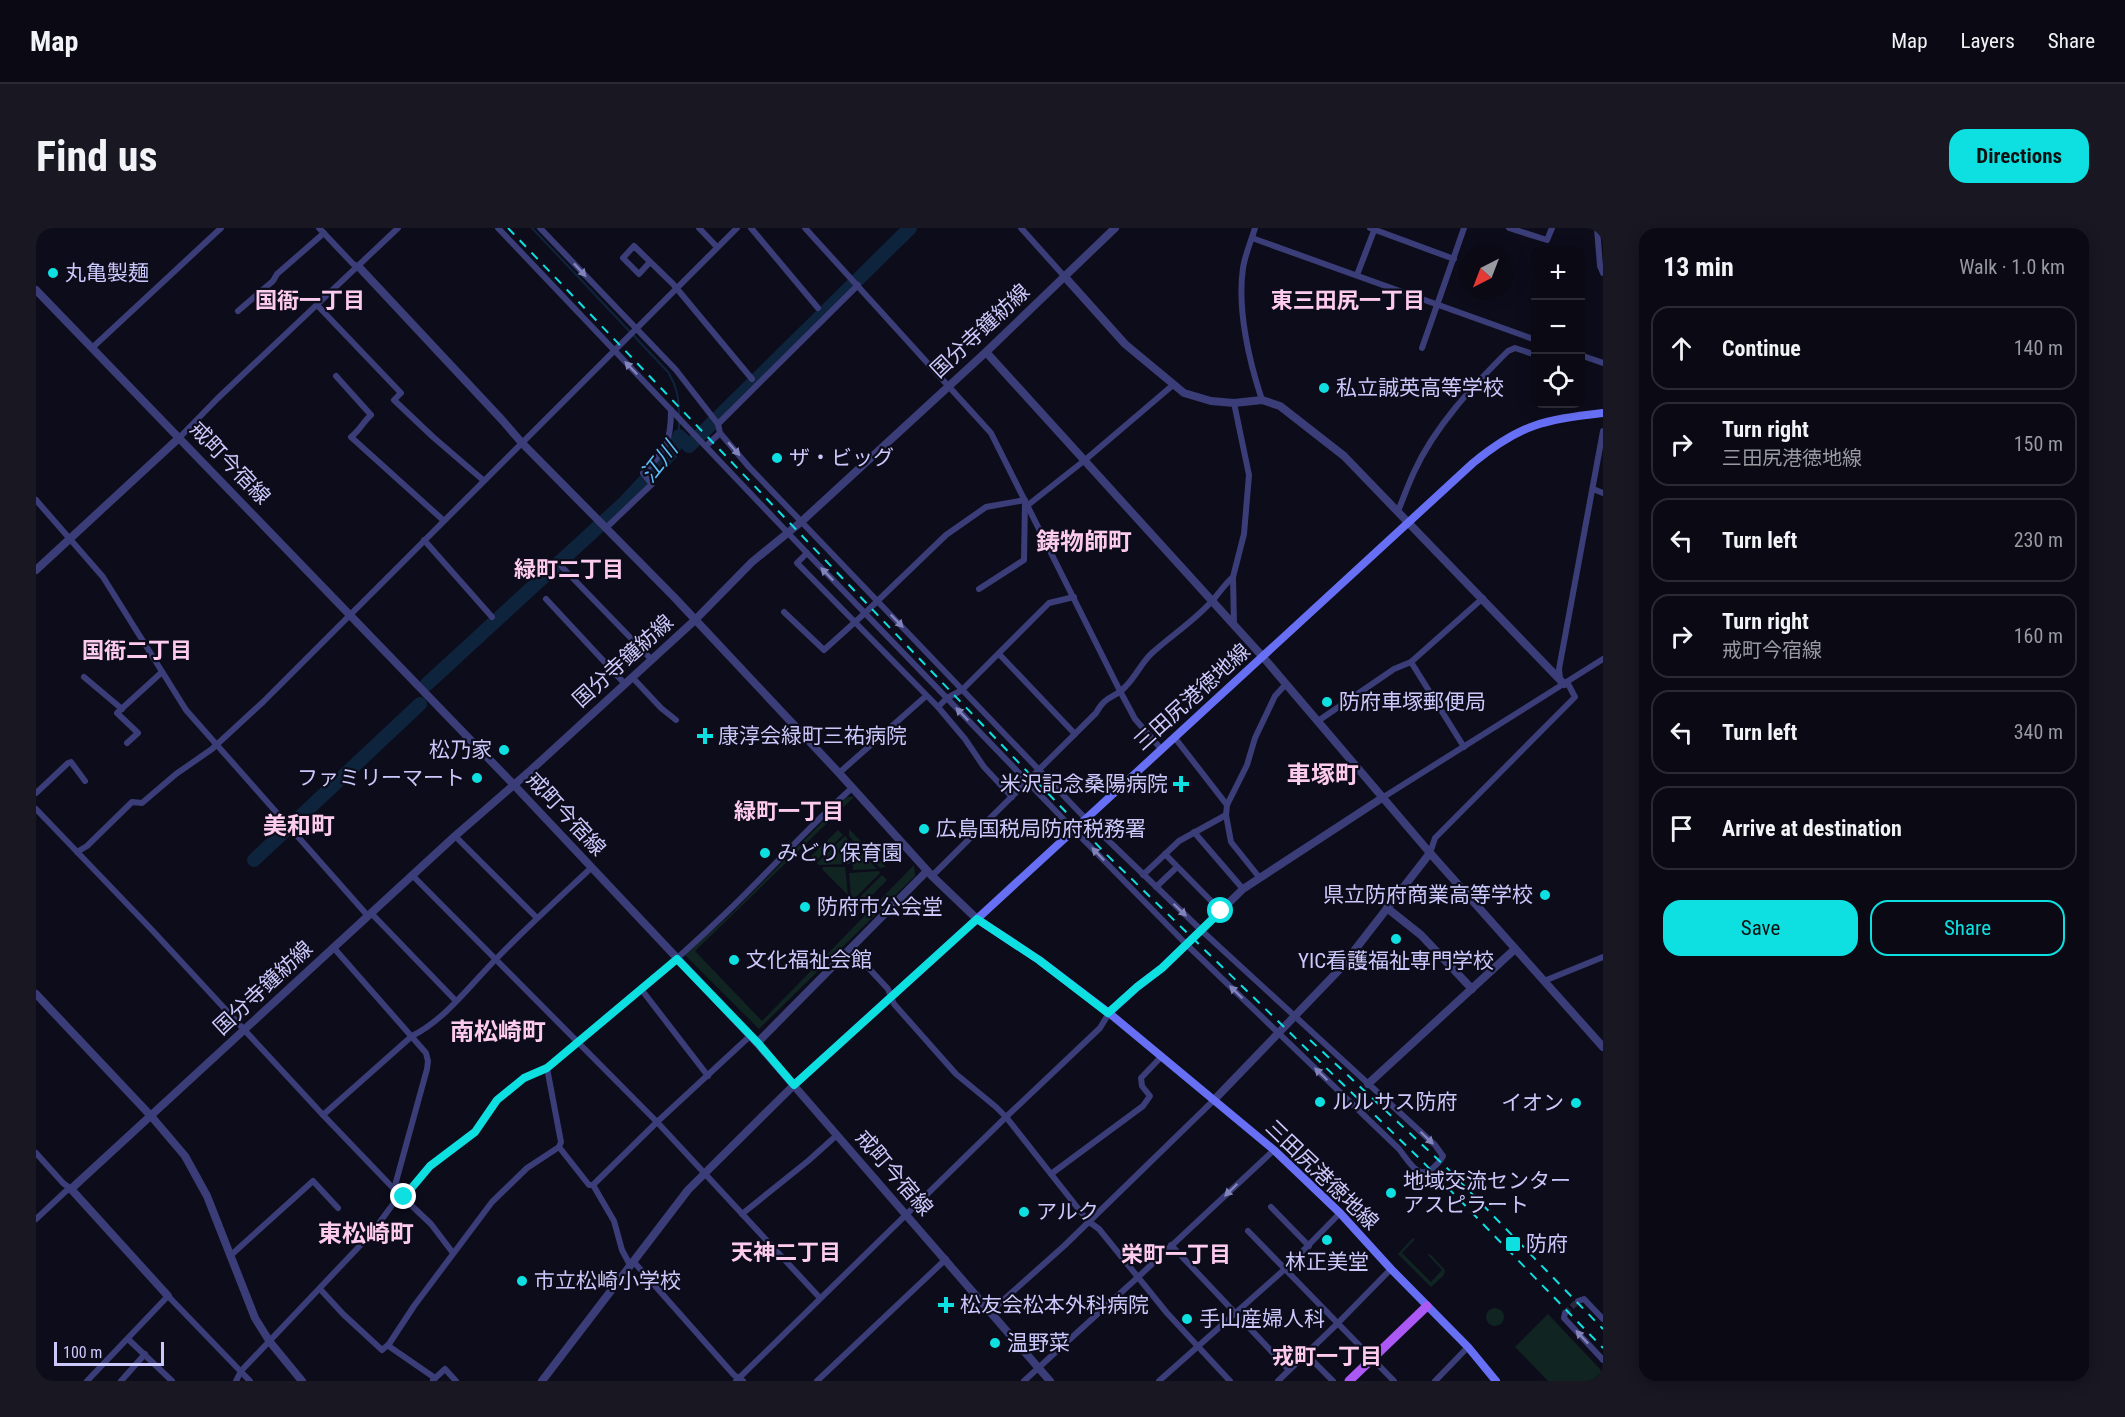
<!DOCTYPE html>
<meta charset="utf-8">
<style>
:root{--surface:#0a0914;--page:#181722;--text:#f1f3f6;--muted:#999aa0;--line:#2a2a34;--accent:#0ee0e2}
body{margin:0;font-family:"Roboto Condensed","Noto Sans JP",sans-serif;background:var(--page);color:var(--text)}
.controls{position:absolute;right:18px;top:18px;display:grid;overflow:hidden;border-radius:12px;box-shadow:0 3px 15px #0003}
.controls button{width:54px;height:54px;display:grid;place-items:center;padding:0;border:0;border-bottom:2px solid var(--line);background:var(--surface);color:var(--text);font:30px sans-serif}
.compass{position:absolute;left:1423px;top:18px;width:54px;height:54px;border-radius:50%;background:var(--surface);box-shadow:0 3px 15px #0003;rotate:222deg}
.scale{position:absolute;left:18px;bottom:15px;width:110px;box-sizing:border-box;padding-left:6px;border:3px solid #cbc9fc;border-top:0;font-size:16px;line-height:21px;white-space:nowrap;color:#cbc9fc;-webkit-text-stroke:4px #0d0c1b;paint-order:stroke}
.stop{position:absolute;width:18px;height:18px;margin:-14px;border:4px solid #0ee0e2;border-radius:50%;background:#fff}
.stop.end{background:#0ee0e2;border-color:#fff;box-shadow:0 2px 6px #0008}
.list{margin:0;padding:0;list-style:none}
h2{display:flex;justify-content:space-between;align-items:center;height:78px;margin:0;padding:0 24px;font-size:26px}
h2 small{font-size:20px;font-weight:400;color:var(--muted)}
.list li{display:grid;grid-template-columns:39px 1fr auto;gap:18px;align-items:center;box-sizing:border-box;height:84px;margin:0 12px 12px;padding:0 12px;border:2px solid var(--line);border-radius:18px}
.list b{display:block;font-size:22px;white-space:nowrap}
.list p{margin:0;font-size:20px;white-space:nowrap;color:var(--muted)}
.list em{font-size:20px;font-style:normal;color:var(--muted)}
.actions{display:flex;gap:12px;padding:18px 24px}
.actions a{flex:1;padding:14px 0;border:2px solid var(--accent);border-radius:18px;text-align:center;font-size:21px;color:var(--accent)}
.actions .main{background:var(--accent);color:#111}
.icon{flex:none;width:33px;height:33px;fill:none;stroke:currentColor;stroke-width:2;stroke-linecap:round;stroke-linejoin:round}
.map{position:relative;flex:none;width:1567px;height:1153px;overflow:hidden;border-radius:18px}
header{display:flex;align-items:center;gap:36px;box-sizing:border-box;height:84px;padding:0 30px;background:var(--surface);border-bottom:2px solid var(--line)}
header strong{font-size:28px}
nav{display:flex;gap:33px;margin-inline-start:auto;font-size:21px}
.intro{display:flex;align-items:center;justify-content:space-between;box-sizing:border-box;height:144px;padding:0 36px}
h1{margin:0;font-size:42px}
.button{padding:15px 27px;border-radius:18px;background:var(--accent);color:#111;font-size:21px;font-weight:700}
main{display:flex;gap:36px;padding:0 36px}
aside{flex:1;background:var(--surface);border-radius:18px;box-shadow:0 3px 15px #0003}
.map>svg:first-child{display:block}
</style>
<header>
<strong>Map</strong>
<nav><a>Map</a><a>Layers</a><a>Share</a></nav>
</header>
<div class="intro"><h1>Find us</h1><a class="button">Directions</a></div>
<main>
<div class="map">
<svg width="1567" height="1153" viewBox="0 0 1567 1153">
<rect width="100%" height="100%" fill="#0d0c1b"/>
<!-- green -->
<g fill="#102422">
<path d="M811 569H818L659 723 726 793 878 637 879 648 723 801 649 727 694 687Z"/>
<path d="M813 601 850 639 844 640 813 608Z"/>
<path d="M802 602 807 607 780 633 775 628Z"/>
<path d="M809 608 811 610 814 636 783 637 781 635Z"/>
<path d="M814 613 841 641 817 642Z"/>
<path d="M787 639H809L812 667 786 641Z"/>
<path d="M843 643 844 645 817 672 815 670 813 645Z"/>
<path d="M846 647 851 652 824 679 819 674Z"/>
<path d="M1377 1010 1379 1011 1366 1025 1395 1054 1406 1042 1391 1026 1395 1027 1409 1042 1408 1047 1395 1059 1362 1026Z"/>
<circle cx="1459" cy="1089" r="9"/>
<path d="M1512 1086 1564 1141 1566 1146 1559 1153H1512L1479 1119Z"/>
</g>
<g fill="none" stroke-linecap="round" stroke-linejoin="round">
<!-- stream -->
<g stroke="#0e243d" stroke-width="2">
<path d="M496 0 632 144C641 159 643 170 643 188"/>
<path d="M643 208V193"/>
</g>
<!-- river -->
<g stroke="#0e243d" stroke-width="14">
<path d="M391 456 587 276 636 224 643 208 653 218 874 0"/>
<path d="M218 632 384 476"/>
</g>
<!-- minor-tunnel -->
<path stroke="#2a283d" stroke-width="6" stroke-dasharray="6 3" stroke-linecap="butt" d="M1529 1085 1542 1073"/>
<!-- minor -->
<g stroke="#3a3d77" stroke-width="6">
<path d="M283 0 317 36 323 39"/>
<path d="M462 0 771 325 1037 601 1150 716 1362 920C1372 931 1382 955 1398 939 1402 935 1405 933 1407 928L1399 917 1165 702 1049 590 713 239 684 205 682 196 640 142 504 0"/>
<path d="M663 0 681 19"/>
<path d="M715 0 782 80"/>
<path d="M769 0 955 205 1084 463 1099 491 1126 522"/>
<path d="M985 0 1028 48"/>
<path d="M1219 0C1215 13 1209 27 1207 40 1201 81 1213 133 1226 172"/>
<path d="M1334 0 1418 31"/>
<path d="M1473 0 1511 12 1516 0"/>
<path d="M1561 0 1564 38 1567 45"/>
<path d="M1216 10 1500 112"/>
<path d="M614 34 603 46 587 30 598 18 637 56 716 151"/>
<path d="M1321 47 1339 0"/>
<path d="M281 77 365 165 358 172 397 209 447 252"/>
<path d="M202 83 237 53 241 46 288 5"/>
<path d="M56 120 185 0"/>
<path d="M1386 120 1428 0"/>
<path d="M1544 127 1567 135"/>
<path d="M300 148 335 187C327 194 324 202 315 209L407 292"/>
<path d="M1198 175 1213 247 1208 306 1197 349 1198 397"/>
<path d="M682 196 822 57"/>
<path d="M144 209 181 171 362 0"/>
<path d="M670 218 684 205"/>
<path d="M1557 261 1567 265"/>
<path d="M0 272 67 349 150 482 332 688"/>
<path d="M992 277 1049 232 1137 157"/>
<path d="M1362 283C1367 271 1372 257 1378 244 1399 198 1436 159 1472 123L1479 120 1500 127"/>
<path d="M570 300 616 256 607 245C630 223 635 214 635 182"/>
<path d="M388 312 456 389"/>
<path d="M771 325 761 335 902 479 929 511 948 539 976 569"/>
<path d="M526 339 616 432"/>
<path d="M943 361 988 332 989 273"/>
<path d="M510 371 589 456"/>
<path d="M748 384 788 422 829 385 910 307 950 279 989 272"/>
<path d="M963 426 1039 506"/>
<path d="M1375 434 1428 519"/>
<path d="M48 449 86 481"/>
<path d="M596 449 625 480 640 492"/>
<path d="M1524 450 1523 441 1567 203"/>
<path d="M902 479 911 470 926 462 1013 375 1038 369"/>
<path d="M1282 493 1358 441 1375 434 1447 370"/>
<path d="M1139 510 1191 577"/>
<path d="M91 515 102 505 81 485 126 444"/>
<path d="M803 545 890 468"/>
<path d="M0 565 32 535 35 534 49 553"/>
<path d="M1346 570 1567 431"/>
<path d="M0 581 116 702 287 887 358 961 395 996 417 1025"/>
<path d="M1158 604 1207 661"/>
<path d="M419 608 501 690"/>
<path d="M41 624 51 618 96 574 106 575 140 546 176 521 227 474 701 0"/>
<path d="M1394 625 1399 610 1539 469 1531 454"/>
<path d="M1129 626 1185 683"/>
<path d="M1107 647 1143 613 1190 587"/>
<path d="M377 648 621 894 784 1070"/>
<path d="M896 648 1060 485C1070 466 1079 471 1090 458 1100 448 1106 434 1116 425 1136 407 1158 393 1176 373 1183 365 1189 356 1197 349"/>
<path d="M1223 649 1195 614 1190 587 1191 577 1211 537 1219 510 1239 468 1250 456"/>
<path d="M1120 659 1141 639"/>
<path d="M335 685 420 773"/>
<path d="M814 720 852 761 858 776 920 846 960 879 970 889 1052 993 1063 1001 1131 1085 1194 1153"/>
<path d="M1508 753 1567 729"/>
<path d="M605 761 672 848"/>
<path d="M511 840 525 914 523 919 553 957H557L578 993 586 1022 594 1037"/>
<path d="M287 887 376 808C410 791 434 757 461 730 491 699 523 670 555 640"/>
<path d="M0 925 27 955 35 961 30 963 0 991"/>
<path d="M1015 946 1107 878 1114 868 1106 858 1105 850 1125 829"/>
<path d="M557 957 621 894 714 808"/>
<path d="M368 969 394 938 439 904 461 872 488 850 511 840C572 790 633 740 690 685 733 644 772 599 816 560"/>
<path d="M1235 979 1273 1018"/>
<path d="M706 986 772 933 801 907"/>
<path d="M1212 1003 1358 1153"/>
<path d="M1135 1017 1253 1142"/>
<path d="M194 1028 277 953 302 980"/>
<path d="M597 1033 698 1147 707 1153"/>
<path d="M284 1061 307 1086 346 1122 353 1116 378 1078 456 974 491 940 523 919"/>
<path d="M1542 1073 1548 1071 1567 1091"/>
<path d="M955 1083 1028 1018 1178 872"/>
<path d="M1529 1085 1528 1090 1567 1132"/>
<path d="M92 1111 136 1153"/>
<path d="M353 1116 354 1119 399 1150"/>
<path d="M1270 1126 1297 1153"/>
<path d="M397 1152 409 1141 420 1153"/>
<path d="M51 1153 132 1068 214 1153"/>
<path d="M85 1153 109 1126"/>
<path d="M200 1153 205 1143 335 1006 360 972 358 961 391 841 392 833 390 825 297 719"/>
<path d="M700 1153 970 889 1064 800 1073 785"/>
<path d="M781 1153 910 1031"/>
<path d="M988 1153 1101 1050 1238 922"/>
<path d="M1123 1153 1249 1041 1304 985"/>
<path d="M1242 1153 1301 1096 1355 1041"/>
<path d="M1399 1153 1432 1119"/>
</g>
<!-- tertiary -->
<g stroke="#3a3d77" stroke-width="8">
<path d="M323 39 467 193 486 215 638 369 803 545 896 648 941 691 758 857 652 962 506 1153"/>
<path d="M1028 48 1089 116 1148 165 1175 173 1198 175 1226 172 1244 178 1308 228 1528 456"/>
<path d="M0 62 478 557 721 815 1014 1153"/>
<path d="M950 124 1227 429 1394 625 1567 819"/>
<path d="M0 342 144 209"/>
<path d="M1351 680 1385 707 1436 761"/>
<path d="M0 766 115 888 149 928 171 968 219 1090 234 1114 266 1153"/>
<path d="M1073 785 1101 759 1126 740 1207 661 1346 570"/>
<path d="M721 815 891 643"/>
<path d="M1332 856 1479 721"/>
<path d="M1178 872 1304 741 1394 625"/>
<path d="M132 1068 35 961 419 608 495 542 659 392 716 334 765 294 950 124 1079 0"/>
</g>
<!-- secondary -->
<path stroke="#6770f5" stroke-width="8" d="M1460 1153 1432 1119 1355 1041 1304 985 1238 922 1073 785 1003 732 941 691 1437 235C1485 196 1507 192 1567 185"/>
<!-- primary -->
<path stroke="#ac58f4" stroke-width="9" d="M1313 1153 1391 1078"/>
<!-- rail -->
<g stroke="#0ee0e2" stroke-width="2" stroke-dasharray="9 8" stroke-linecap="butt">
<path d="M472 0 1070 626 1387 934 1567 1120"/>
<path d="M1274 812 1410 939 1567 1101"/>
</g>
</g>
<!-- one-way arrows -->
<defs><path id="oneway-solid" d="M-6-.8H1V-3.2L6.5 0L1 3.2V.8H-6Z" transform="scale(1.5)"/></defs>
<g fill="#8283ba">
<use href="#oneway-solid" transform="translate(544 42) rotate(47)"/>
<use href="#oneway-solid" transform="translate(595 140) rotate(-134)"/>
<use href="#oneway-solid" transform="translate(698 221) rotate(49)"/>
<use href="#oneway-solid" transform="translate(791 346) rotate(-134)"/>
<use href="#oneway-solid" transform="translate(861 393) rotate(46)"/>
<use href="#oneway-solid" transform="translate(926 486) rotate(-134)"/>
<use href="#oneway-solid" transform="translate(1062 626) rotate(-134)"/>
<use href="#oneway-solid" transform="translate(1144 682) rotate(44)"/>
<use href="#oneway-solid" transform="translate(1200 764) rotate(-136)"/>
<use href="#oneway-solid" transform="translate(1285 846) rotate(-136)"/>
<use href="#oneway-solid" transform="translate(1391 910) rotate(44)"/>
<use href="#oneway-solid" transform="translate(1195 962) rotate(136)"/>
<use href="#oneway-solid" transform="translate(1546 1109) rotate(-133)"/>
</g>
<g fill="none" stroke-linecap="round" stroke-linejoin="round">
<!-- route -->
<path stroke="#0ee0e2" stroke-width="8" d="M368 969 394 938 439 904 461 872 488 850 511 840 641 731 722 815 758 857 941 691 1003 732 1072 785 1101 759 1126 740 1185 683"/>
</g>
<!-- markers -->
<g fill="#0ee0e2" stroke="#0d0c1b" stroke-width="2">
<circle cx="17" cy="45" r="6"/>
<circle cx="1288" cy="160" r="6"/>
<circle cx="741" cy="230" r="6"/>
<circle cx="1291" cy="474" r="6"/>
<path d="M666 499h6v6h6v6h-6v6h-6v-6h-6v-6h6z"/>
<circle cx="468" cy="522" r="6"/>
<circle cx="441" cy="550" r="6"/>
<path d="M1142 547h6v6h6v6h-6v6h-6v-6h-6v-6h6z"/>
<circle cx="888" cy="601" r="6"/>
<circle cx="729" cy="625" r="6"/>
<circle cx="1509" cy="667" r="6"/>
<circle cx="769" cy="679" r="6"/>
<circle cx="1360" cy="711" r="6"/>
<circle cx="698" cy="732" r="6"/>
<circle cx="1284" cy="874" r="6"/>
<circle cx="1540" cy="875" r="6"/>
<circle cx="1355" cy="965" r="6"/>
<circle cx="988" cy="984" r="6"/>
<circle cx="1291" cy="1012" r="6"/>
<rect x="1469" y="1008" width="16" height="16" rx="3"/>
<circle cx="486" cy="1053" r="6"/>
<path d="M907 1068h6v6h6v6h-6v6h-6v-6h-6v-6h6z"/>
<circle cx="1151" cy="1091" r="6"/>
<circle cx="959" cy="1115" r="6"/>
</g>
<g text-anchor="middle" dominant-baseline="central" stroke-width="4.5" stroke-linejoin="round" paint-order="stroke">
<!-- poi labels -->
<g font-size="21" fill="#cbc9fc" stroke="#0d0c1b" text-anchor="start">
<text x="29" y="45">丸亀製麺</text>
<text x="1300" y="160">私立誠英高等学校</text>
<text x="753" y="230">ザ・ビッグ</text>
<text x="1303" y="474">防府車塚郵便局</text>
<text x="682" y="508">康淳会緑町三祐病院</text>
<text x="456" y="522" text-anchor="end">松乃家</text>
<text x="429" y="550" text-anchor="end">ファミリーマート</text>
<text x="1132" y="556" text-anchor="end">米沢記念桑陽病院</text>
<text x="900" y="601">広島国税局防府税務署</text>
<text x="741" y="625">みどり保育園</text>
<text x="1497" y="667" text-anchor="end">県立防府商業高等学校</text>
<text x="781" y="679">防府市公会堂</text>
<text x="710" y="732">文化福祉会館</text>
<text x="1360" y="733" text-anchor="middle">YIC看護福祉専門学校</text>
<text x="1296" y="874">ルルサス防府</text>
<text x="1528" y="875" text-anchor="end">イオン</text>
<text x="1367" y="953">地域交流センター<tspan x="1367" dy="24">アスピラート</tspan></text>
<text x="1000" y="984">アルク</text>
<text x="1490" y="1016">防府</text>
<text x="1291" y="1034" text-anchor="middle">林正美堂</text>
<text x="498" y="1053">市立松崎小学校</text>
<text x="924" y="1077">松友会松本外科病院</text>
<text x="1163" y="1091">手山産婦人科</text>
<text x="971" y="1115">温野菜</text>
</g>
<!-- street labels -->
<g font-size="21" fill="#cbc9fc" stroke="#0d0c1b">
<text transform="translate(944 103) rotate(-43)">国分寺鐘紡線</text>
<text transform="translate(194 235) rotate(46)">戒町今宿線</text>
<text transform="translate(587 433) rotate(-42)">国分寺鐘紡線</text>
<text transform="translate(1156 469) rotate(-42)">三田尻港徳地線</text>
<text transform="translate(530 586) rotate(47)">戒町今宿線</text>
<text transform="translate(227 760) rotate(-43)">国分寺鐘紡線</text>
<text transform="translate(858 945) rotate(49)">戒町今宿線</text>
<text transform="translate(1286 947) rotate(44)">三田尻港徳地線</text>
</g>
<!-- neighbourhood labels -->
<g font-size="22" font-weight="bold" fill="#fccbee" stroke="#0d0c1b">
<text x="274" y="72">国衙一丁目</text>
<text x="1312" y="72">東三田尻一丁目</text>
<text x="533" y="341">緑町二丁目</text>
<text x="101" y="422">国衙二丁目</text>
<text x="753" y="583">緑町一丁目</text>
<text x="750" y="1024">天神二丁目</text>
<text x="1140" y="1026">栄町一丁目</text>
<text x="1291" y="1128">戎町一丁目</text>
</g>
<!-- water labels -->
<g font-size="22" font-style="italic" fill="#5ebdf5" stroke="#0d0c1b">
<text transform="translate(623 234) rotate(-52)">江川</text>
</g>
<!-- quarter labels -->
<g font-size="24" font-weight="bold" fill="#fccbee" stroke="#0d0c1b">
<text x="1048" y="314">鋳物師町</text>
<text x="1287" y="547">車塚町</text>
<text x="263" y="598">美和町</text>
<text x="462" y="804">南松崎町</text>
<text x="330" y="1006">東松崎町</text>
</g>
</g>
</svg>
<div class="controls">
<button>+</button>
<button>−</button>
<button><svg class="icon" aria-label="locate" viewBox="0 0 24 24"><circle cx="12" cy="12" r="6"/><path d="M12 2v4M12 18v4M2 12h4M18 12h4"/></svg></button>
</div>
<svg class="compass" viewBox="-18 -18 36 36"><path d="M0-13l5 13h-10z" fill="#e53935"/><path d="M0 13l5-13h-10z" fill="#999aa0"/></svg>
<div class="scale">100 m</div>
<div class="stop" style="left:1185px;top:683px"></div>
<div class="stop end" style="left:368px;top:969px"></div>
</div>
<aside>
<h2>13 min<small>Walk · 1.0 km</small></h2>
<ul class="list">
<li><svg class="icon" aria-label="ahead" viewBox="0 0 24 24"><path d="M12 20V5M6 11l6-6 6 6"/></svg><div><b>Continue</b></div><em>140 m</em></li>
<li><svg class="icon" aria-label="right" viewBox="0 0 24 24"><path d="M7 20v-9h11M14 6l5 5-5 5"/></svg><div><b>Turn right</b><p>三田尻港徳地線</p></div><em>150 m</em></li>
<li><svg class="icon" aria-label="left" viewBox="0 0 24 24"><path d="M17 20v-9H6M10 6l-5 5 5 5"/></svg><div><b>Turn left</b></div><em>230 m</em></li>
<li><svg class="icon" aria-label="right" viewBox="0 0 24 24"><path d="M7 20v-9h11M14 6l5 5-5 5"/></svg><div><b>Turn right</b><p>戒町今宿線</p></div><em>160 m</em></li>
<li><svg class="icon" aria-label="left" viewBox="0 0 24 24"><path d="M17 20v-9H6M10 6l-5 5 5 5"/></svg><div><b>Turn left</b></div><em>340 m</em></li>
<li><svg class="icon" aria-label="arrive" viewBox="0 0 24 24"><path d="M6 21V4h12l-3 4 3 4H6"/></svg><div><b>Arrive at destination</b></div></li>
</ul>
<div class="actions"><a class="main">Save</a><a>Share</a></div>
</aside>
</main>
